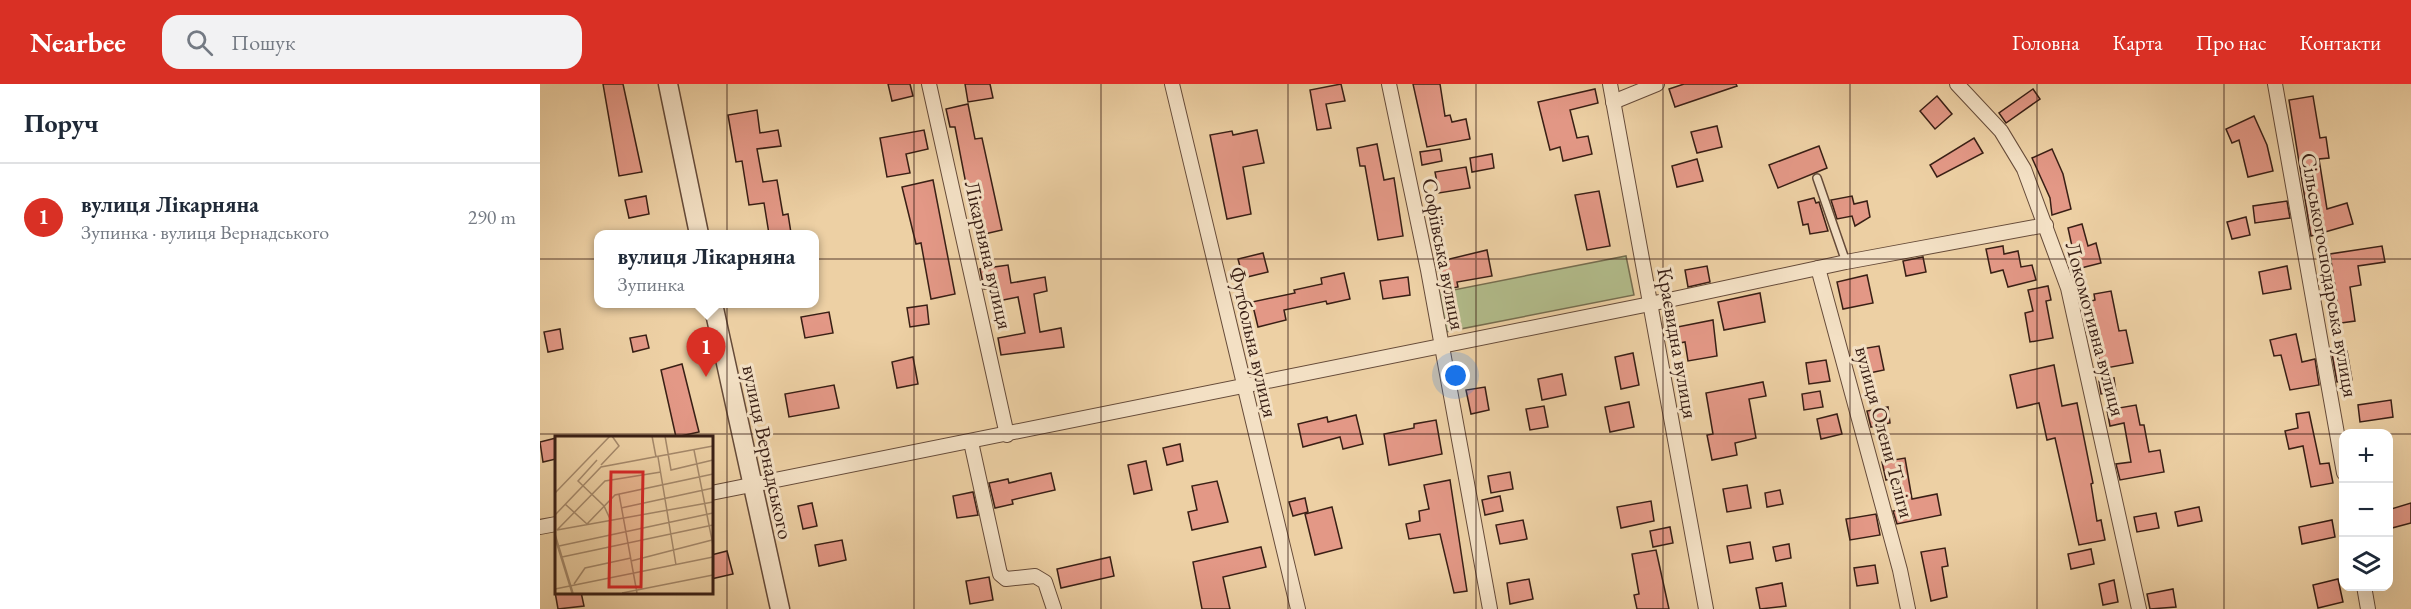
<!DOCTYPE html>
<html lang="uk">
<meta charset="utf-8">
<style>
:root{--surface:#fff;--page:#f2f2f3;--text:#1f2937;--muted:#747a83;--line:#e0e1e3;--accent:#d93025}
body{margin:0;font-family:"EB Garamond",serif;background:var(--page);color:var(--text)}
.controls{position:absolute;right:18px;bottom:18px;display:grid;overflow:hidden;border-radius:12px;box-shadow:0 6px 24px #0002}
.controls button{width:54px;height:54px;display:grid;place-items:center;padding:0;border:0;border-bottom:2px solid var(--line);background:var(--surface);color:var(--text);font:30px sans-serif}
.you{position:absolute;left:916px;top:292px;width:21px;height:21px;margin:-15px;border:4px solid #fff;border-radius:50%;background:#1a73e8;box-shadow:0 0 0 9px #1a73e833}
.badge{display:grid;place-items:center;width:39px;height:39px;border-radius:50%;background:var(--accent);color:#fff;font-size:20px;font-weight:700}
.pin{position:absolute;translate:-50% -50px;filter:drop-shadow(0 2px 3px #0008)}
.pin::after{content:'';position:absolute;top:32px;width:21px;height:18px;background:inherit;clip-path:polygon(0 0,100% 0,50% 100%)}
.popup{position:absolute;left:54px;top:146px;width:225px;height:78px;box-sizing:border-box;display:grid;place-content:center;border-radius:12px;background:var(--surface);filter:drop-shadow(0 2px 4px #0005);font-size:20px;white-space:nowrap;color:var(--muted)}
.popup b{font-size:22px;color:var(--text)}
.popup::after{content:'';position:absolute;left:50%;top:100%;margin-left:-12px;border:12px solid transparent;border-top-color:var(--surface)}
.list{margin:0;padding:0;list-style:none}
h2{display:flex;justify-content:space-between;align-items:center;height:78px;margin:0;padding:0 24px;font-size:26px}
h2 small{font-size:20px;font-weight:400;color:var(--muted)}
.list li{display:grid;grid-template-columns:39px 1fr auto;gap:18px;align-items:center;box-sizing:border-box;height:108px;padding:0 24px;border-top:2px solid var(--line)}
.list b{display:block;font-size:22px;white-space:nowrap}
.list p{margin:0;font-size:20px;white-space:nowrap;color:var(--muted)}
.list em{font-size:20px;font-style:normal;color:var(--muted)}
.icon{flex:none;width:33px;height:33px;fill:none;stroke:currentColor;stroke-width:2;stroke-linecap:round;stroke-linejoin:round}
.map{position:relative;flex:none;width:1871px;height:525px;overflow:hidden}
header{display:flex;align-items:center;gap:36px;box-sizing:border-box;height:84px;padding:0 30px;background:var(--accent);color:#fff}
header strong{font-size:28px}
nav{display:flex;gap:33px;margin-inline-start:auto;font-size:21px}
.search{width:420px;height:54px;background:var(--page);display:flex;align-items:center;gap:15px;box-sizing:border-box;padding:0 21px;border-radius:18px;color:var(--muted);font-size:22px}
main{display:flex}
aside{flex:1;background:var(--surface)}
.map>svg:first-child{display:block}
</style>
<header>
<strong>Nearbee</strong>
<div class="search"><svg class="icon" aria-label="search" viewBox="0 0 24 24"><circle cx="10" cy="10" r="6"/><path d="M15 15l6 6"/></svg>Пошук</div>
<nav><a>Головна</a><a>Карта</a><a>Про нас</a><a>Контакти</a></nav>
</header>
<main>
<aside>
<h2>Поруч<small></small></h2>
<ul class="list">
<li><span class="badge">1</span><div><b>вулиця Лікарняна</b><p>Зупинка · вулиця Вернадського</p></div><em>290 m</em></li>
</ul>
</aside>
<div class="map">
<svg width="1871" height="525" viewBox="0 0 1871 525">
<rect width="100%" height="100%" fill="#edd0a4"/>
<filter id="stains"><feTurbulence type="fractalNoise" baseFrequency=".00333" numOctaves="4"/><feColorMatrix values="0 0 0 0 .2 0 0 0 0 .09 0 0 0 0 .02 0 0 0 .5 -.17"/></filter>
<radialGradient id="worn" r=".72"><stop offset=".6" stop-color="#630" stop-opacity="0"/><stop offset="1" stop-color="#630" stop-opacity=".3"/></radialGradient>
<!-- green -->
<path fill="#b2bc8b" stroke="#766e50" stroke-width="1.5" d="M1086 172 1094 211 905 248 898 209Z"/>
<!-- building -->
<g fill="#e39886" stroke="#391f15" stroke-width="1.5">
<path d="M63 0H83L102 88 79 92Z"/>
<path d="M348 0H370L373 12 352 17Z"/>
<path d="M425 0H450L453 14 428 18Z"/>
<path d="M801 0 805 17 786 20 791 44 777 46 770 6Z"/>
<path d="M873 0H900L905 32 910 31 912 38 926 35 930 55 887 63Z"/>
<path d="M1144 0H1196L1197 2 1135 23 1129 5Z"/>
<path d="M1055 5 1058 19 1030 26 1037 54 1048 52 1052 70 1023 77 1020 63 1010 66 998 18Z"/>
<path d="M1493 5 1500 15 1466 39 1459 29Z"/>
<path d="M1397 12 1412 30 1395 45 1380 27Z"/>
<path d="M1773 12 1780 54 1786 53 1789 74 1779 75 1787 125 1807 119 1813 140 1771 152 1749 16Z"/>
<path d="M428 20 435 55 442 54 462 146 436 152 415 43H410L406 25Z"/>
<path d="M217 26 220 49 238 46 241 62 217 65 223 98 237 96 243 131 248 130 251 149 229 150 224 119 209 121 202 77 196 78 188 31Z"/>
<path d="M1714 32 1727 61 1733 87 1708 93 1699 56 1692 59 1686 45Z"/>
<path d="M1177 42 1182 63 1157 69 1151 48Z"/>
<path d="M384 46 388 65 366 70 370 89 347 93 340 54Z"/>
<path d="M717 46 724 79 703 83 711 130 687 135 670 51 692 47 693 51Z"/>
<path d="M1434 54 1443 69 1397 93 1390 81Z"/>
<path d="M837 60 844 96 854 94 863 152 838 156 825 82H820L817 64Z"/>
<path d="M1279 62 1287 84 1238 104 1229 81Z"/>
<path d="M900 65 902 77 882 81 880 68Z"/>
<path d="M1512 65 1523 90 1531 125 1512 131 1510 114 1492 74Z"/>
<path d="M952 70 954 84 932 88 930 74Z"/>
<path d="M1157 75 1163 97 1137 103 1132 82Z"/>
<path d="M926 83 930 104 899 109 895 88Z"/>
<path d="M393 96 415 210 391 215 381 159 376 160 362 103Z"/>
<path d="M1059 107 1070 162 1047 166 1035 111Z"/>
<path d="M106 112 109 130 89 134 85 116Z"/>
<path d="M1312 112 1314 120 1327 117 1330 133 1315 142 1312 132 1297 135 1291 116Z"/>
<path d="M1274 114 1276 119 1279 118 1288 147 1270 150 1268 140 1263 141 1258 118Z"/>
<path d="M1747 117 1750 134 1715 139 1713 122Z"/>
<path d="M1706 133 1710 151 1692 155 1687 138Z"/>
<path d="M1542 140 1548 162 1556 159 1561 179 1537 185 1528 144Z"/>
<path d="M1463 162 1464 170 1478 167 1481 183 1492 181 1496 196 1468 203 1463 186 1451 189 1446 165Z"/>
<path d="M1842 162 1845 178 1818 182 1821 201 1810 203 1815 237 1794 240 1791 217 1797 216 1790 170Z"/>
<path d="M947 166 952 192 917 198 918 203 902 206 897 178Z"/>
<path d="M723 169 728 188 703 194 698 175Z"/>
<path d="M1383 173 1386 188 1366 192 1363 177Z"/>
<path d="M468 181 471 199 505 193 507 207 494 210 500 248 521 244 524 263 461 271 458 254 485 249 478 213 453 218 451 204 444 205 440 185Z"/>
<path d="M1167 182 1170 198 1148 203 1145 186Z"/>
<path d="M1747 182 1751 205 1723 210 1719 188Z"/>
<path d="M804 189 810 215 787 220 786 217 744 226 746 236 718 243 712 218 755 209 754 206 782 200 781 194Z"/>
<path d="M1327 191 1333 219 1303 225 1297 198Z"/>
<path d="M868 193 870 211 843 215 840 197Z"/>
<path d="M1508 202 1511 216 1506 217 1513 254 1490 258 1485 229 1493 227 1488 206Z"/>
<path d="M1571 207 1579 247 1586 246 1593 279 1561 285 1548 218 1555 216 1554 210Z"/>
<path d="M1220 209 1225 238 1184 246 1178 218Z"/>
<path d="M387 221 389 240 370 243 367 224Z"/>
<path d="M289 228 293 249 265 254 261 233Z"/>
<path d="M1173 236 1177 272 1148 277 1145 258 1130 261 1127 245Z"/>
<path d="M20 245 23 265 8 268 4 248Z"/>
<path d="M1756 250 1762 278 1775 275 1779 301 1750 306 1741 271 1734 272 1730 256Z"/>
<path d="M106 251 109 264 93 268 90 254Z"/>
<path d="M1339 262 1344 286 1320 291 1316 273 1322 271 1321 265Z"/>
<path d="M1807 267 1812 296 1797 298 1792 270Z"/>
<path d="M1093 269 1099 301 1081 305 1075 273Z"/>
<path d="M373 273 378 300 357 304 352 278Z"/>
<path d="M1286 276 1290 297 1269 300 1266 279Z"/>
<path d="M142 280 159 348 136 353 121 286Z"/>
<path d="M1514 281 1522 322 1537 319 1553 399 1551 400 1557 437 1561 436 1565 456 1539 461 1515 354 1507 356 1499 319 1477 324 1470 291Z"/>
<path d="M1022 290 1026 311 1002 316 998 295Z"/>
<path d="M1574 294 1576 308 1561 310 1559 297Z"/>
<path d="M1223 298 1226 312 1209 315 1216 354 1195 359 1197 371 1172 376 1167 351 1173 350 1166 309Z"/>
<path d="M294 301 299 324 249 333 245 310Z"/>
<path d="M945 303 949 326 931 330 926 306Z"/>
<path d="M1280 307 1283 323 1264 326 1262 310Z"/>
<path d="M1851 316 1853 333 1820 338 1818 321Z"/>
<path d="M1089 318 1094 343 1070 348 1065 323Z"/>
<path d="M1596 321 1600 341H1604L1609 368 1620 366 1624 388 1580 396 1576 380 1591 378 1584 339 1570 342 1567 326Z"/>
<path d="M1004 322 1008 343 990 346 986 325Z"/>
<path d="M1348 323 1350 339 1331 343 1327 327Z"/>
<path d="M1769 328 1780 380 1789 379 1793 399 1771 403 1763 362 1749 365 1745 347 1758 344 1756 330Z"/>
<path d="M1297 330 1302 350 1281 355 1277 335Z"/>
<path d="M816 331 823 360 803 365 800 353 763 363 758 340 787 333 788 338Z"/>
<path d="M896 336 902 370 849 381 844 350 874 344V340Z"/>
<path d="M16 354V375L3 378 0 358Z"/>
<path d="M640 360 643 377 627 381 623 364Z"/>
<path d="M1365 374 1372 415 1397 410 1401 431 1357 440 1353 427 1360 426 1354 394 1346 396 1342 378Z"/>
<path d="M606 377 612 406 594 410 588 381Z"/>
<path d="M970 388 973 405 951 409 948 392Z"/>
<path d="M511 389 515 406 472 416 473 420 455 424 449 399 468 395 469 399Z"/>
<path d="M910 396 927 507 914 509 900 450 869 455 866 440 880 437 879 427 889 425 884 401Z"/>
<path d="M677 397 688 438 652 446 648 428 657 426 652 402Z"/>
<path d="M1207 401 1211 424 1187 428 1183 405Z"/>
<path d="M1240 406 1243 420 1227 423 1225 409Z"/>
<path d="M433 408 438 431 417 434 413 412Z"/>
<path d="M960 412 963 427 945 431 942 416Z"/>
<path d="M765 414 768 428 753 432 749 418Z"/>
<path d="M1111 417 1114 437 1081 444 1077 423Z"/>
<path d="M272 419 277 442 263 445 258 422Z"/>
<path d="M1871 419V439L1852 444 1848 426Z"/>
<path d="M792 423 802 464 775 471 765 430Z"/>
<path d="M1659 423 1662 437 1638 442 1635 428Z"/>
<path d="M1616 429 1619 444 1597 448 1594 433Z"/>
<path d="M1336 430 1340 451 1310 456 1306 435Z"/>
<path d="M983 436 987 455 960 460 956 441Z"/>
<path d="M1792 436 1795 453 1762 460 1759 443Z"/>
<path d="M1130 443 1133 459 1113 463 1110 447Z"/>
<path d="M302 456 306 476 279 482 275 461Z"/>
<path d="M1210 458 1213 475 1190 479 1187 462Z"/>
<path d="M1249 460 1251 474 1236 477 1233 463Z"/>
<path d="M721 463 726 483 683 493 690 525H662L653 478Z"/>
<path d="M1405 464 1408 482 1402 483 1407 513 1391 517 1381 468Z"/>
<path d="M1551 465 1554 480 1531 485 1528 470Z"/>
<path d="M1116 466 1129 525H1097L1094 511 1099 510 1092 470Z"/>
<path d="M187 467 193 490 171 495V471Z"/>
<path d="M570 473 574 492 521 504 517 485Z"/>
<path d="M1335 481 1338 499 1317 502 1314 484Z"/>
<path d="M449 493 453 516 430 520 426 497Z"/>
<path d="M989 495 993 515 970 520 967 499Z"/>
<path d="M1798 495 1803 518 1778 524 1773 501Z"/>
<path d="M1574 496 1578 518 1563 521 1559 500Z"/>
<path d="M1242 499 1246 522 1220 525 1216 504Z"/>
<path d="M1633 505 1636 523 1610 525 1607 510Z"/>
<path d="M15 508H41L44 522 18 525Z"/>
</g>
<g fill="none" stroke-linecap="round" stroke-linejoin="round">
<!-- service casing -->
<g stroke="#664b39" stroke-width="10">
<path id="service" d="M1277 94 1306 178"/>
</g>
<!-- minor casing -->
<g stroke="#664b39" stroke-width="16">
<g id="minor">
<path d="M389 0 467 351"/>
<path d="M632 0 758 525"/>
<path d="M849 0 888 186 950 525"/>
<path d="M1070 0 1166 525"/>
<path d="M1417 0 1461 47 1484 85 1528 204 1599 525"/>
<path d="M1735 0 1804 389"/>
<path d="M1073 18 1117 0"/>
<path d="M1278 184 1360 486 1368 525"/>
<path d="M431 358 460 490 466 495 495 492 505 498 514 525"/>
<path d="M171 409 1110 220 1306 178 1506 141"/>
<path d="M0 443 16 440"/>
<path d="M1824 502 1828 525"/>
</g>
</g>
<!-- tertiary casing -->
<g stroke="#664b39" stroke-width="21">
<g id="tertiary">
<path d="M128 0 159 150"/>
<path d="M173 220 240 525"/>
</g>
</g>
<!-- service -->
<use href="#service" stroke="#f3e0c4" stroke-width="7"/>
<!-- minor -->
<use href="#minor" stroke="#f3e0c4" stroke-width="14"/>
<!-- tertiary -->
<use href="#tertiary" stroke="#f3e0c4" stroke-width="18"/>
</g>
<!-- grid -->
<path fill="none" stroke="#391f15" stroke-width="1.5" stroke-opacity="0.55" d="M187 0V525M374 0V525M561 0V525M748 0V525M936 0V525M1123 0V525M1310 0V525M1497 0V525M1684 0V525M0 175H1871M0 350H1804M1848 350H1871"/>
<g text-anchor="middle" dominant-baseline="central" stroke-width="6" stroke-linejoin="round" paint-order="stroke">
<!-- street labels -->
<g font-size="21" fill="#391f15" stroke="#f3e0c4">
<text transform="translate(904 170) rotate(79)">Софіївська вулиця</text>
<text transform="translate(449 171) rotate(77)">Лікарняна вулиця</text>
<text transform="translate(1790 191) rotate(80)">Сільськогосподарська вулиця</text>
<text transform="translate(1556 245) rotate(75)">Локомотивна вулиця</text>
<text transform="translate(714 258) rotate(77)">Футбольна вулиця</text>
<text transform="translate(1138 259) rotate(80)">Краєвидна вулиця</text>
<text transform="translate(1345 348) rotate(75)">вулиця Олени Теліги</text>
<text transform="translate(228 368) rotate(78)">вулиця Вернадського</text>
</g>
</g>
<!-- overview -->
<g transform="translate(15 352)">
<rect width="158" height="158" fill="#edd0a4"/>
<path fill="none" stroke="#a5896b" stroke-width="1.5" d="M97 0 101 21M110 0 116 34 158 24M139 14 158 109M103 21 121 129M42 24 23 45 49 70 56 85M46 29 64 10 57 0M0 57 55 0M64 58 82 157M10 68 32 88 60 59 158 38M66 72 158 52M0 79 46 31 158 10M2 94 158 66M2 94 50 45 106 36M0 98 18 157M0 102 17 157M4 110 158 77M7 121 158 89M76 125 157 104M19 148 30 132 76 122M0 153 158 121M67 157 158 139"/>
<path fill="#d62828" fill-opacity="0.15" stroke="#d62828" stroke-width="3" d="M56 36H88L86 151H54Z"/>
<rect width="158" height="158" fill="none" stroke="#391f15" stroke-width="3"/>
</g>
<rect width="100%" height="100%" filter="url(#stains)"/>
<rect width="100%" height="100%" fill="url(#worn)"/>
</svg>
<div class="controls">
<button>+</button>
<button>−</button>
<button><svg class="icon" aria-label="layers" viewBox="0 0 24 24"><path d="M12 4l9 5-9 5-9-5zM3 14l9 5 9-5"/></svg></button>
</div>
<div class="you"></div>
<div class="pin badge" style="left:166px;top:293px">1</div>
<div class="popup"><b>вулиця Лікарняна</b>Зупинка</div>
</div>
</main>
